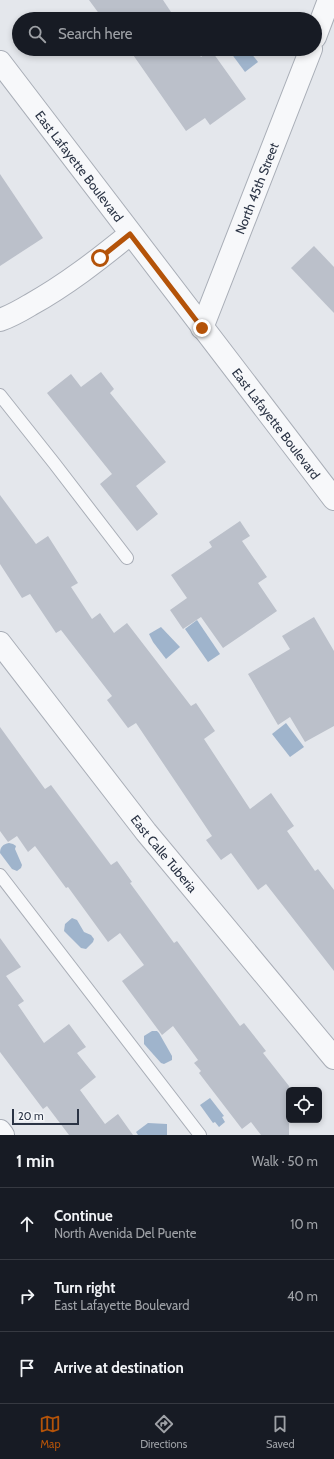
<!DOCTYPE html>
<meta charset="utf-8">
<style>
:root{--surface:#171b24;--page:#20242c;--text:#f1f3f6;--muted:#9ea1a6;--line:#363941;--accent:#b45309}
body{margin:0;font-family:Cabin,sans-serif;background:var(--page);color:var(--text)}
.controls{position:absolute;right:12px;bottom:12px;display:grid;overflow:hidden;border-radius:6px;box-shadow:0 2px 6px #0003}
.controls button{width:36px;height:36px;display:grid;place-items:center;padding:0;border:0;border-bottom:1px solid var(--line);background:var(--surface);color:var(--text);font:20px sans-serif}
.scale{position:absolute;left:12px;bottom:10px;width:67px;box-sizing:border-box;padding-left:4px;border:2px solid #2b3445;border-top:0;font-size:11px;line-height:14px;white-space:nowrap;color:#2b3445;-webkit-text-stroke:3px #f4f6f9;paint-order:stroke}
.stop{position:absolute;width:12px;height:12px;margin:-9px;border:3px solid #b45309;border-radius:50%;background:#fff}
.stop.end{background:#b45309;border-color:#fff;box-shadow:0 1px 4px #0008}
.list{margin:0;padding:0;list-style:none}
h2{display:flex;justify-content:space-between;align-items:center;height:52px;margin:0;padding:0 16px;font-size:17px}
h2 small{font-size:13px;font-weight:400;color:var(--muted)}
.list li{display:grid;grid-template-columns:26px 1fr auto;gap:12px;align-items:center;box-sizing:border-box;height:72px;padding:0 16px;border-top:1px solid var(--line)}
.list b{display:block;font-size:15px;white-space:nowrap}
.list p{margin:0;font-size:13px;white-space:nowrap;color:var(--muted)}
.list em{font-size:13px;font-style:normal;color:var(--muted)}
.icon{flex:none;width:22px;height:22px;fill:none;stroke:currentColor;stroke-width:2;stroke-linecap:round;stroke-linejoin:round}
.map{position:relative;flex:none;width:334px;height:1135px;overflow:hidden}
.search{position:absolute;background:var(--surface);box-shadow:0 2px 6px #0003;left:12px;right:12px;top:12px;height:44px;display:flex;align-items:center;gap:10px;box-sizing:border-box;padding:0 14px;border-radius:22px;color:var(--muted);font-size:15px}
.sheet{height:268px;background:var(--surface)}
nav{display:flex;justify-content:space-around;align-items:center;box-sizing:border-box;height:56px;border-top:1px solid var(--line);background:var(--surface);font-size:11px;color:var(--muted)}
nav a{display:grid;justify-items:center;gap:2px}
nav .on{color:var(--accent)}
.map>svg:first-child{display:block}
</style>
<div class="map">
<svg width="334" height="1135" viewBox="0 0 334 1135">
<rect width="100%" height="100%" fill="#e4e7ec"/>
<!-- water -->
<g fill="#9fb4cc">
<path d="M228 49H248L258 62 245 72Z"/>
<path d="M197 620 220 654 208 662 185 629Z"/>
<path d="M161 627 180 647 166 659 153 642 149 634Z"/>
<path d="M286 723 304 747 290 757 272 734Z"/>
<path d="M9 843 13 844 16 846 15 849 22 865 21 868 17 871 12 869 0 853C0 847 3 844 9 843Z"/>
<path d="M72 918 77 920 84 932 91 935 94 939 93 942 86 949 81 948 64 931 65 924Z"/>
<path d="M152 1031H157L159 1033 172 1056V1060L164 1064 161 1063 144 1044V1036Z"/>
<path d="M210 1098 224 1116 222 1117 225 1122 219 1127 215 1122 213 1123 200 1105Z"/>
<path d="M148 1123 167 1124V1135H138L136 1132Z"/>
</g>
<!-- building -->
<g fill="#bbc0ca">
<path d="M89 0H163L171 12 161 19H103Z"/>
<path d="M129 49H195L201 57 211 50 246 99 210 125 205 118 186 131Z"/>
<path d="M0 174 43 238 0 266Z"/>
<path d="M314 246 334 267V313L291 268Z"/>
<path d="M101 372 114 389 110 393 166 462 136 486 158 514 137 531 100 484 112 474 47 393 71 374 81 387Z"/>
<path d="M0 495 36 544 48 536 78 583 71 587 92 619 100 613 114 633 127 623 191 706 196 703 215 731 204 739 250 809 271 793 294 826 287 831 315 871 318 869 334 890V971L266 884 258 890 231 853 221 860 206 840 212 836 136 723 128 728 107 700 112 696 61 630 56 633 30 594 22 598 0 564Z"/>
<path d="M240 521 250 536 242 541 267 577 258 583 277 611 223 648 201 617 183 629 170 610 187 598 171 575 212 547 209 542Z"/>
<path d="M314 617 334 651V726L305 742 290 717 278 725 248 674 290 649 282 636Z"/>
<path d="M0 727 45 789 51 785 111 865 117 861 132 882 130 883 174 943 177 941 240 1026 244 1023 266 1051 263 1053 289 1086V1135H261L251 1122 242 1129 199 1073 201 1071 194 1063 198 1060 173 1026 162 1035 122 981 144 965 120 933 108 942 68 887 66 888 35 846 28 852 17 836 8 842 0 831Z"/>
<path d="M0 938 21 967 6 976 24 1001 18 1005 44 1043 69 1024 86 1047 77 1053 96 1077 80 1090 105 1124 118 1114 133 1135H69L47 1106 43 1109 0 1052Z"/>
</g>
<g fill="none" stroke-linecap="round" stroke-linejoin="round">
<!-- service casing -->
<g stroke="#a9aeb7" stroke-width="14">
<g id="service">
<path d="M0 395 54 463 127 558"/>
<path d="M0 875 200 1135"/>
</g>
</g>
<!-- minor casing -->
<g stroke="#a9aeb7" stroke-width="24">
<g id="minor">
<path d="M315 37 329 0"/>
<path d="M0 320C11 316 20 311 30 305 66 285 98 260 130 234"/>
<path id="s1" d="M202 328 311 49"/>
<path id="s2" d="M0 643 146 832 334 1058"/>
<path d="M0 1131 3 1135"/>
</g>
</g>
<!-- tertiary casing -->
<g stroke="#a9aeb7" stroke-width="24">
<g id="tertiary">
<path id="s3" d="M0 62 334 499"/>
</g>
</g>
<!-- service -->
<use href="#service" stroke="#f7f8fa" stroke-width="12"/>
<!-- minor -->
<use href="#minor" stroke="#f7f8fa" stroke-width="22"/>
<!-- tertiary -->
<use href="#tertiary" stroke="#f7f8fa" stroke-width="22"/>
</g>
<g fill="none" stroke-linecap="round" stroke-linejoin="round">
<!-- route -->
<path stroke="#b45309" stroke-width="5" d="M100 258 130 234 202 328"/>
</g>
<g text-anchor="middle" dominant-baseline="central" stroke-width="4" stroke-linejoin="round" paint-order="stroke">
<!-- street labels -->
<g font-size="13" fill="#2b3445" stroke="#f4f6f9">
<text stroke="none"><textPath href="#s3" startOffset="131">East Lafayette Boulevard</textPath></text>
<text stroke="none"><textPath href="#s1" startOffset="150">North 45th Street</textPath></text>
<text stroke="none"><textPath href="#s3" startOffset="455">East Lafayette Boulevard</textPath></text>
<text stroke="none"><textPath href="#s2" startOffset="267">East Calle Tuberia</textPath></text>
</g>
</g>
</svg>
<div class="controls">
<button><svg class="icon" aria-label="locate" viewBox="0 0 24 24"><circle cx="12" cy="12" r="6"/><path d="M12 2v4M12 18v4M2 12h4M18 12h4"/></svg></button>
</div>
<div class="scale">20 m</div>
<div class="stop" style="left:100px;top:258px"></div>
<div class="stop end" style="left:202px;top:328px"></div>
<div class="search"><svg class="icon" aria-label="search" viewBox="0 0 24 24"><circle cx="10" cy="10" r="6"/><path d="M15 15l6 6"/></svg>Search here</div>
</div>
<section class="sheet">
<h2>1 min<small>Walk · 50 m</small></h2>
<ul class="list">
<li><svg class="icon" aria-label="ahead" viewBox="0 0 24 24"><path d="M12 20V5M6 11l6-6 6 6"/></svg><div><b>Continue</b><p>North Avenida Del Puente</p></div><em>10 m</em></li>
<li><svg class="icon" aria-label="right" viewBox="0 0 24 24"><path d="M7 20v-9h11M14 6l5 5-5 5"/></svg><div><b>Turn right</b><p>East Lafayette Boulevard</p></div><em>40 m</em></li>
<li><svg class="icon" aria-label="arrive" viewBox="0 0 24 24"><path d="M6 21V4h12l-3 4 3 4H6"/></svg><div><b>Arrive at destination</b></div></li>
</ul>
</section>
<nav>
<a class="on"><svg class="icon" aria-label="map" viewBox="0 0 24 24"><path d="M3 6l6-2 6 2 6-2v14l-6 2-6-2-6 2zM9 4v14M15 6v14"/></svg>Map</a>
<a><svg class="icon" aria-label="directions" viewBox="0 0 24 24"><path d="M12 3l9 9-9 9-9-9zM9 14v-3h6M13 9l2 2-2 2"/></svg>Directions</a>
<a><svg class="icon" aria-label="saved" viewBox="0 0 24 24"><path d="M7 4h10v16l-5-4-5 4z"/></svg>Saved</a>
</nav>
